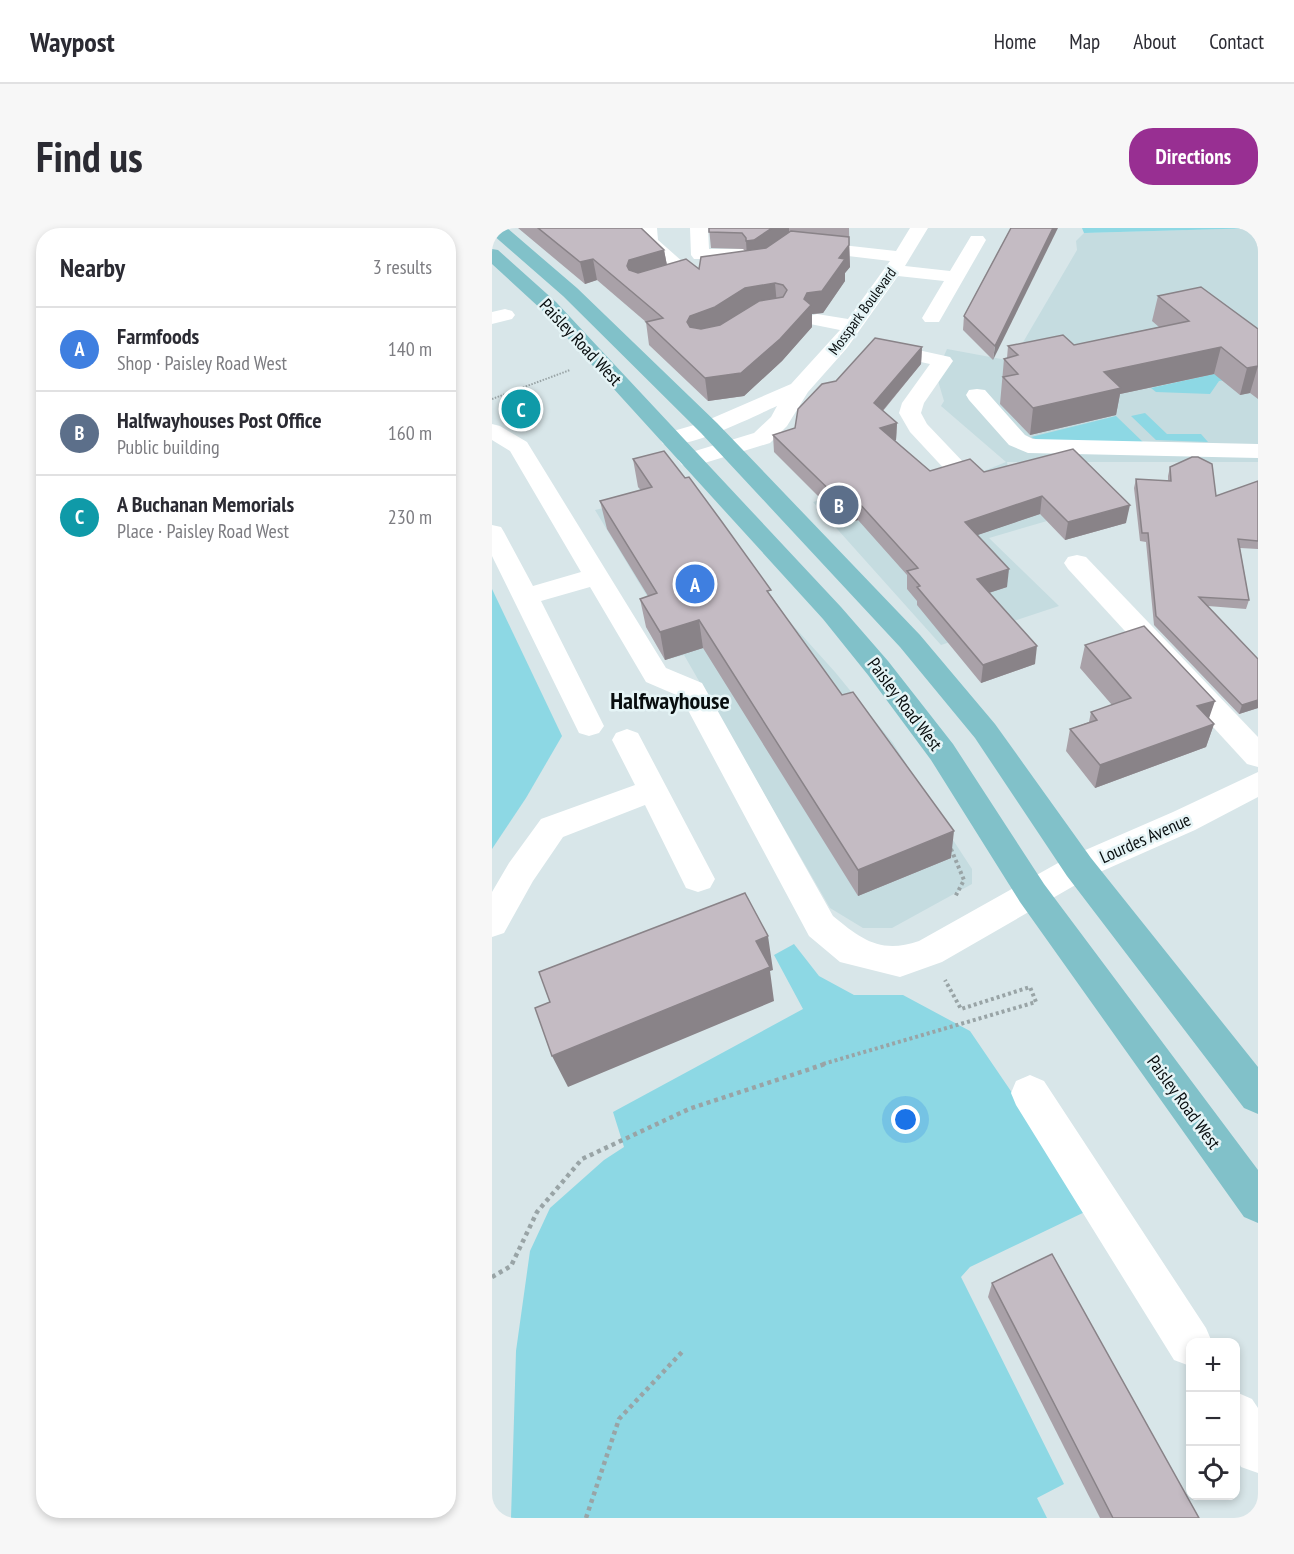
<!DOCTYPE html>
<meta charset="utf-8">
<style>
:root{--surface:#fff;--page:#f7f7f7;--text:#2b2b33;--muted:#7c7c81;--line:#e1e1e2;--accent:#982f92}
body{margin:0;font-family:"PT Sans Narrow",sans-serif;background:var(--page);color:var(--text)}
.controls{position:absolute;right:18px;bottom:18px;display:grid;overflow:hidden;border-radius:12px;box-shadow:0 3px 9px #0003}
.controls button{width:54px;height:54px;display:grid;place-items:center;padding:0;border:0;border-bottom:2px solid var(--line);background:var(--surface);color:var(--text);font:30px sans-serif}
.you{position:absolute;left:414px;top:892px;width:21px;height:21px;margin:-15px;border:4px solid #fff;border-radius:50%;background:#1a73e8;box-shadow:0 0 0 9px #1a73e833}
.badge{display:grid;place-items:center;width:39px;height:39px;border-radius:50%;background:var(--accent);color:#fff;font-size:20px;font-weight:700}
.pin{position:absolute;translate:-50% -50%;border:3px solid #fff;box-shadow:0 2px 6px #0006}
.list{margin:0;padding:0;list-style:none}
h2{display:flex;justify-content:space-between;align-items:center;height:78px;margin:0;padding:0 24px;font-size:26px}
h2 small{font-size:20px;font-weight:400;color:var(--muted)}
.list li{display:grid;grid-template-columns:39px 1fr auto;gap:18px;align-items:center;box-sizing:border-box;height:84px;padding:0 24px;border-top:2px solid var(--line)}
.list b{display:block;font-size:22px;white-space:nowrap}
.list p{margin:0;font-size:20px;white-space:nowrap;color:var(--muted)}
.list em{font-size:20px;font-style:normal;color:var(--muted)}
.icon{flex:none;width:33px;height:33px;fill:none;stroke:currentColor;stroke-width:2;stroke-linecap:round;stroke-linejoin:round}
.map{position:relative;flex:none;width:766px;height:1290px;overflow:hidden;border-radius:24px}
header{display:flex;align-items:center;gap:36px;box-sizing:border-box;height:84px;padding:0 30px;background:var(--surface);border-bottom:2px solid var(--line)}
header strong{font-size:28px}
nav{display:flex;gap:33px;margin-inline-start:auto;font-size:21px}
.intro{display:flex;align-items:center;justify-content:space-between;box-sizing:border-box;height:144px;padding:0 36px}
h1{margin:0;font-size:42px}
.button{padding:15px 27px;border-radius:24px;background:var(--accent);color:#fff;font-size:21px;font-weight:700}
main{display:flex;gap:36px;padding:0 36px}
aside{flex:1;background:var(--surface);border-radius:24px;box-shadow:0 3px 9px #0003}
.map>svg:first-child{display:block}
</style>
<header>
<strong>Waypost</strong>
<nav><a>Home</a><a>Map</a><a>About</a><a>Contact</a></nav>
</header>
<div class="intro"><h1>Find us</h1><a class="button">Directions</a></div>
<main>
<aside>
<h2>Nearby<small>3 results</small></h2>
<ul class="list">
<li><span class="badge" style="background:#3f7fe0">A</span><div><b>Farmfoods</b><p>Shop · Paisley Road West</p></div><em>140 m</em></li>
<li><span class="badge" style="background:#5c6f8a">B</span><div><b>Halfwayhouses Post Office</b><p>Public building</p></div><em>160 m</em></li>
<li><span class="badge" style="background:#0f9aa8">C</span><div><b>A Buchanan Memorials</b><p>Place · Paisley Road West</p></div><em>230 m</em></li>
</ul>
</aside>
<div class="map">
<svg width="766" height="1290" viewBox="0 0 766 1290">
<rect width="100%" height="100%" fill="#d8e6e9"/>
<!-- built -->
<g fill="#c5dce0">
<path d="M766 0V234H515L519 254 555 293 497 310 567 378 449 417 321 274 393 250 477 249 514 234 449 178 452 173 444 146 455 121 520 133 585 22 584 13 592 5Z"/>
<path d="M177 251 233 322 343 444 401 515 415 537 409 547 446 589 480 641V656L400 700H371L338 680 192 427 173 432 154 399 170 393 103 282 153 270 146 259Z"/>
</g>
<!-- green -->
<g fill="#8dd8e4">
<path d="M590 0H766L592 5Z"/>
<path d="M726 145 734 152 727 153 718 166 664 164 659 160Z"/>
<path d="M653 185 675 206H709L716 214 664 212 639 188Z"/>
<path d="M624 188 653 216 546 212 539 209Z"/>
<path d="M0 361 70 508 34 570 0 621Z"/>
<path d="M302 716 327 748 362 767H411L478 803 599 981 478 1039 469 1049 572 1256 545 1270 555 1290H19L24 1123 38 1023 58 980 112 932 132 919 121 884 311 781 282 727Z"/>
</g>
<g fill="none" stroke-linecap="round" stroke-linejoin="round">
<!-- path-far2 -->
<path stroke="#99a4a6" stroke-width="2" stroke-dasharray="1.5 1.5" stroke-linecap="butt" d="M0 171 78 142"/>
<!-- path-far1 -->
<g stroke="#99a4a6" stroke-width="4" stroke-dasharray="3 3" stroke-linecap="butt">
<path d="M459 621 472 652 463 669"/>
<path d="M331 836 544 774 538 759 469 781 453 752"/>
</g>
<!-- path -->
<g stroke="#99a4a6" stroke-width="4.5" stroke-dasharray="4 4" stroke-linecap="butt">
<path d="M0 1049 19 1038 45 984 90 931 197 881 336 835"/>
<path d="M94 1290 127 1191 190 1124"/>
</g>
<!-- minor -->
<g fill="#fff" fill-rule="evenodd">
<path d="M147 0H165L166 12 200 42 202 46 200 50H186L151 18 148 14Z"/>
<path d="M198 0H216L217 21H269L275 22 278 26 275 30 269 31H202L199 27Z"/>
<path d="M418 0H436L413 38 458 43 479 8H491L494 12 447 94H433L430 90 452 53 406 48 355 120 316 164 295 198 278 215 206 237 198 239 190 237 186 232 190 227 262 205 279 189 285 178C260 189 196 222 171 216L168 211 171 206 209 195 299 156 348 102 318 96 315 92 318 88 325 86 356 91 398 33 314 23 308 22 305 18 308 14 314 13 404 23Z"/>
<path d="M13 81 20 83 23 87 20 91 0 96V84Z"/>
<path d="M385 113 458 129 461 133 432 175 429 185 435 196 474 237 478 242 474 247 466 249 458 247 418 204 407 185 410 175 438 136 378 123 375 119 378 115Z"/>
<path d="M485 161 493 162 533 207 541 211 766 216V230L536 225 517 217 477 172 474 167 477 162Z"/>
<path d="M0 196 8 198 35 214 174 440 210 455 341 688C370 712 389 726 427 713L575 630 681 584 766 544V569L703 602 599 648 450 734 408 749 348 734 317 708 189 469 154 454 98 359 49 373 112 498 107 505 97 508 87 505 0 328V297L9 299 12 304 41 358 89 344 18 223 0 212Z"/>
<path d="M585 327 594 329 766 509V539L755 536 576 341 572 335 576 329Z"/>
<path d="M135 501 146 505 223 651 218 660 206 664 194 660 153 577 71 609 41 653 12 705 0 709V664L17 635 49 591 143 557 120 512 124 505Z"/>
<path d="M538 847 552 853 714 1100 720 1114H698V1138L682 1132 524 877 519 865 524 853Z"/>
<path d="M744 1164 760 1171 766 1180V1245L749 1239 744 1229Z"/>
</g>
<!-- major -->
<g fill="#81c1c9" fill-rule="evenodd">
<path d="M0 0H15L85 60 225 195 428 407 503 496 599 630 766 839V886L752 880 575 648 483 510 408 419 209 205 71 68 0 6Z"/>
<path d="M0 21 6 22 64 74 349 379 396 433 461 516 552 656 766 942V995L752 989 528 674 439 532 376 447 331 391 50 82 0 36Z"/>
</g>
</g>
<!-- wall -->
<g fill="#a9a1a8">
<path d="M26 0H149L172 22 175 37 207 41 253 23 251 21 219 20 217 0H357L358 39 353 45V53L331 85 320 86V99L290 133 252 168 216 173 157 117 154 94 105 52 93 56Z"/>
<path d="M519 0 501 132 471 102 472 88Z"/>
<path d="M666 68 766 101V171L758 165 748 167 722 146 628 166 624 187 538 207 508 176 512 131 515 130 516 118 582 117 667 99 660 93Z"/>
<path d="M430 119 429 136 391 183 405 195 404 212 403 213 438 243 492 244 634 295 573 312 548 286 485 307 515 359 497 365 543 436 489 455 425 377V373L415 361V347L366 292 354 296 282 224 281 207 303 200 344 153Z"/>
<path d="M141 231 280 369 459 630 366 668 211 420 173 432 154 399 148 371 156 368 115 301 108 273 149 262 146 259Z"/>
<path d="M678 239 724 268 766 253V321L748 320 757 372 754 381 716 378 766 480 747 486 662 397 654 314 648 313 642 260 644 251 676 253V248Z"/>
<path d="M593 417 716 491 722 496 714 519 603 560 574 523 578 501 597 494 599 484 620 477 588 440Z"/>
<path d="M500 1055 707 1290H608L496 1069Z"/>
</g>
<!-- shaded-wall -->
<g fill="#898388">
<path d="M280 0H297V9L263 28 255 29 254 13Z"/>
<path d="M561 0H566L501 132 503 118Z"/>
<path d="M357 17 358 39 353 45V53L331 85 320 86V99L290 133 252 168 216 173 213 150 312 71 315 65 347 30Z"/>
<path d="M172 22 176 43 141 54 135 38 137 32Z"/>
<path d="M101 31 105 52 93 56 88 34Z"/>
<path d="M283 55 285 77 198 116 195 94 198 88 253 60Z"/>
<path d="M430 119 429 136 382 193V175Z"/>
<path d="M729 119 722 146 628 166 624 187 538 207 541 180 612 144Z"/>
<path d="M766 138 758 165 748 167 755 140Z"/>
<path d="M405 195 404 212 388 218V200Z"/>
<path d="M550 268 548 286 471 312 473 294Z"/>
<path d="M366 274V292L354 296V278Z"/>
<path d="M638 277 634 295 573 312 576 294Z"/>
<path d="M517 341 515 359 484 369 485 351Z"/>
<path d="M207 392 211 420 173 432 168 404Z"/>
<path d="M545 418 543 436 489 455 491 437Z"/>
<path d="M766 472V480L747 486 750 477Z"/>
<path d="M723 473 715 496 705 478Z"/>
<path d="M722 496 714 519 603 560 608 537Z"/>
<path d="M462 603 459 630 366 668V642Z"/>
<path d="M276 708 281 742 278 743 282 773 76 859 60 828 264 713Z"/>
</g>
<!-- building -->
<g fill="#c4bbc3" stroke="#898388" stroke-width="1.5" fill-rule="evenodd">
<path d="M46 0H149L172 22 137 32 135 38 137 42 146 45 194 31 207 41 209 29 274 20 299 3 357 9V17L347 30 353 31 330 63 315 65 312 71 319 77 288 111 249 145 213 150 154 94 171 90 101 31 88 34ZM283 55 291 57 295 62 291 69 267 73 228 97 209 101 198 99 195 94 198 88 223 79 253 60Z"/>
<path d="M217 0H280L262 12 254 13V10L250 5 217 4Z"/>
<path d="M519 0H561L503 118 472 88Z"/>
<path d="M709 59 766 101V138L755 140 729 119 612 144 629 160 541 180 511 149 526 146 512 131 526 127 516 118 571 107 582 117 697 93 666 68Z"/>
<path d="M383 110 430 119 382 175 405 195 388 200 438 243 478 231 492 244 581 221 638 277 576 294 550 268 473 294 517 341 485 351 545 418 491 437 425 359 428 358 415 343 426 340 366 274 354 278 281 207 303 200 306 181 330 156 344 153Z"/>
<path d="M172 223 193 250 197 249 230 294 279 362 275 363 350 467 361 464 462 603 366 642 207 392 168 404 148 371 165 365 108 273 160 259 141 231Z"/>
<path d="M700 229H706L720 236 724 268 766 253V313L746 311 757 372 707 369 766 431V472L750 477 664 388 656 305H650L644 251 679 253 678 239Z"/>
<path d="M652 398 723 473 705 478 722 496 608 537 578 501 605 492 599 484 639 470 593 417Z"/>
<path d="M253 665 276 708 264 713 278 739 60 828 43 780 58 774 47 744Z"/>
<path d="M560 1026 707 1290H621L500 1055Z"/>
</g>
<g text-anchor="middle" dominant-baseline="central" stroke-width="5" stroke-linejoin="round" paint-order="stroke">
<!-- far-street labels -->
<g font-size="15" fill="#080d0e" stroke="#e5f4f6">
<text transform="translate(370 83) rotate(-54)">Mosspark Boulevard</text>
</g>
<!-- street labels -->
<g font-size="18" fill="#080d0e" stroke="#e5f4f6">
<text transform="translate(89 114) rotate(47)">Paisley Road West</text>
<text transform="translate(413 476) rotate(53)">Paisley Road West</text>
<text transform="translate(653 610) rotate(-24)">Lourdes Avenue</text>
<text transform="translate(692 874) rotate(54)">Paisley Road West</text>
</g>
<!-- district labels -->
<g font-size="24" font-weight="bold" fill="#080d0e" stroke="#e5f4f6">
<text x="178" y="472">Halfwayhouse</text>
</g>
</g>
</svg>
<div class="controls">
<button>+</button>
<button>−</button>
<button><svg class="icon" aria-label="locate" viewBox="0 0 24 24"><circle cx="12" cy="12" r="6"/><path d="M12 2v4M12 18v4M2 12h4M18 12h4"/></svg></button>
</div>
<div class="you"></div>
<div class="pin badge" style="left:203px;top:356px;background:#3f7fe0">A</div>
<div class="pin badge" style="left:347px;top:277px;background:#5c6f8a">B</div>
<div class="pin badge" style="left:29px;top:181px;background:#0f9aa8">C</div>
</div>
</main>
